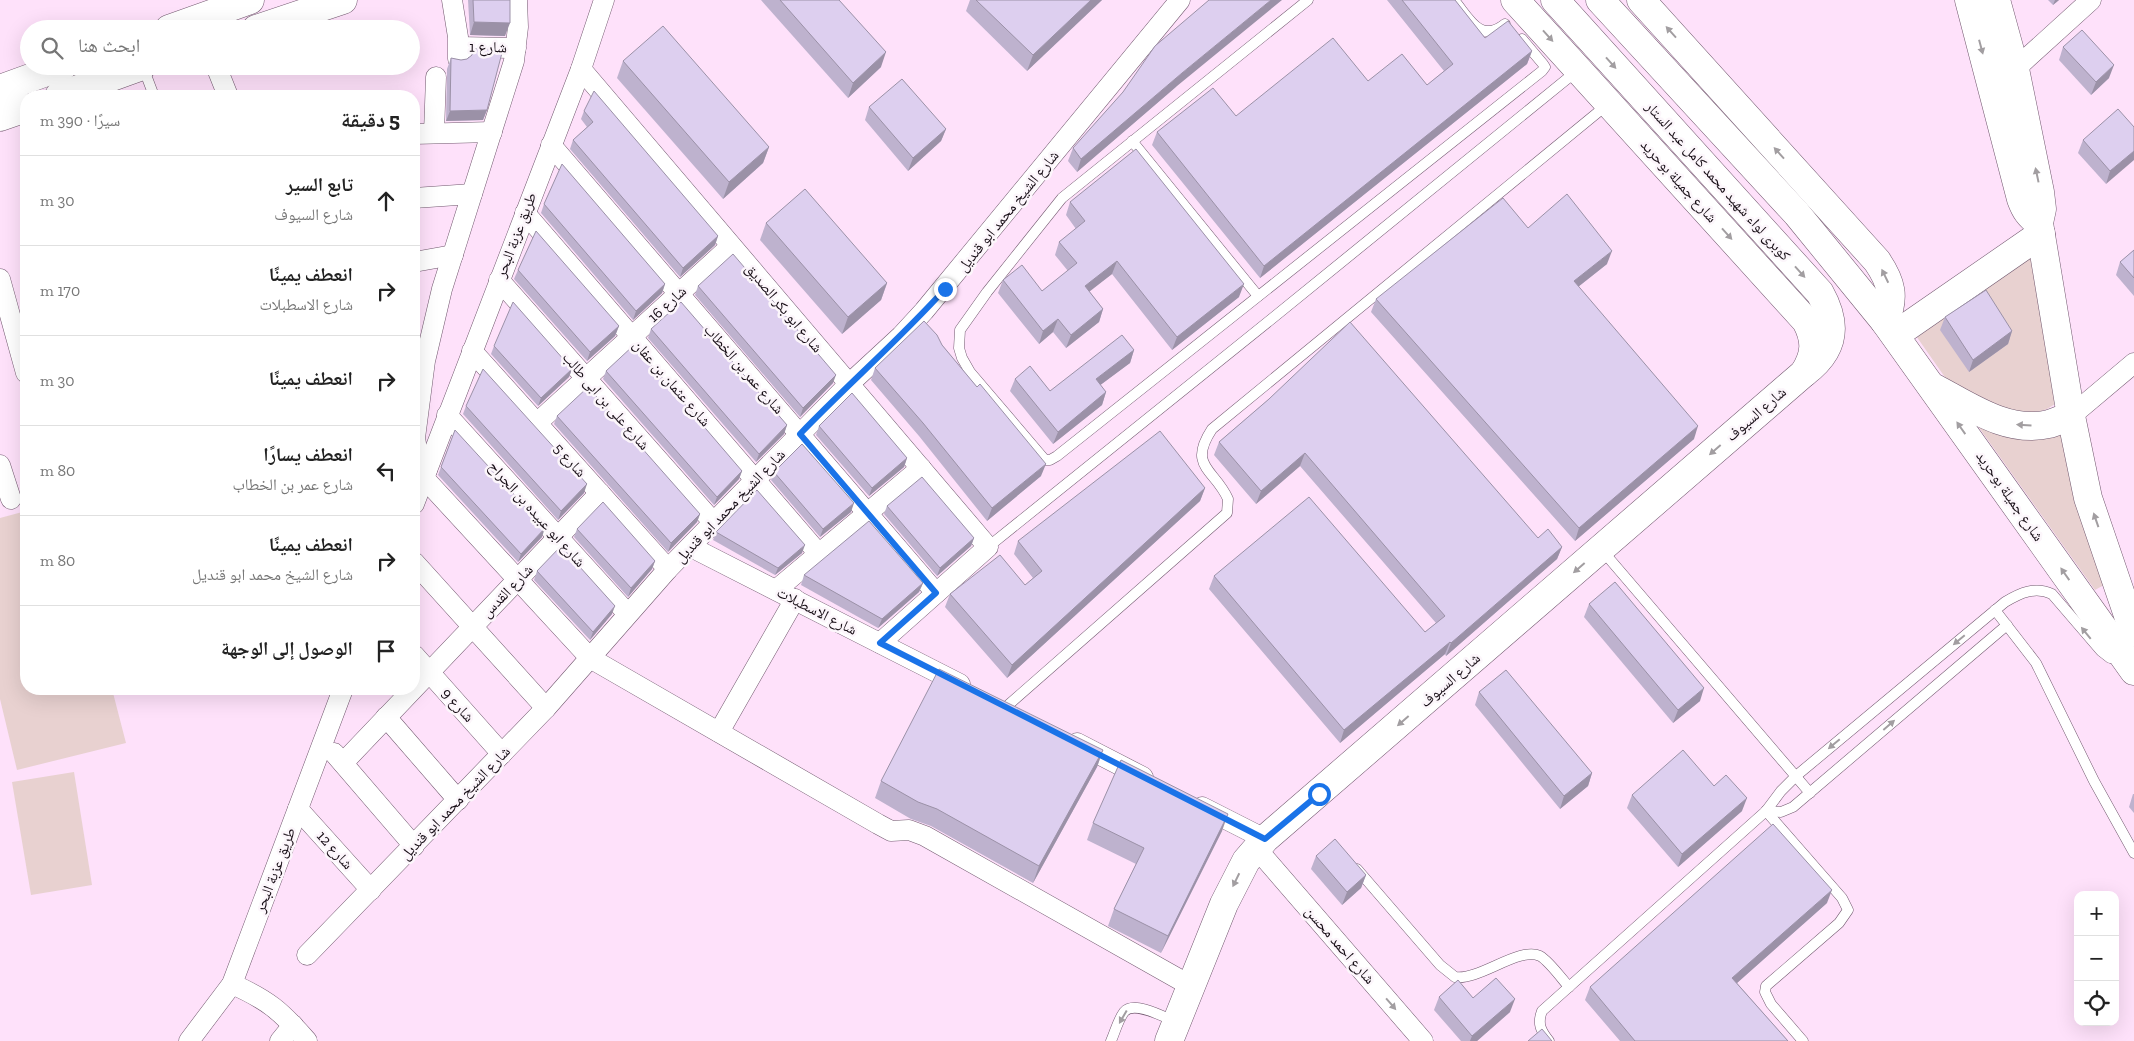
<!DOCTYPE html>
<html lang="ar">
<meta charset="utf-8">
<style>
:root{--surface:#fff;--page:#f2f2f2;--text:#222;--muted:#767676;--line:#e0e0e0}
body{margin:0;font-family:"Zilla Slab","Noto Naskh Arabic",serif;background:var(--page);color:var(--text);direction:rtl}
.controls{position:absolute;right:15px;bottom:15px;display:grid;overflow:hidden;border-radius:10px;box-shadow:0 5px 20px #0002}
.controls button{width:45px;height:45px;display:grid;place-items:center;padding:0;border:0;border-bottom:1px solid var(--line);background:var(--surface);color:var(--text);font:25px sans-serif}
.stop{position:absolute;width:15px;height:15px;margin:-11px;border:4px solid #1a73e8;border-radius:50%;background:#fff}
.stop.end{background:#1a73e8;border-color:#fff;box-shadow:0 1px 5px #0008}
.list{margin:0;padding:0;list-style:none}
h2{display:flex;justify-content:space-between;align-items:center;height:65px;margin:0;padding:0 20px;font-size:21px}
h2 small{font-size:16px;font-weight:400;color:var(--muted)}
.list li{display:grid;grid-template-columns:32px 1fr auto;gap:15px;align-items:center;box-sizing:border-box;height:90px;padding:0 20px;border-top:1px solid var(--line)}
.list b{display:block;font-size:19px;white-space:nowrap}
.list p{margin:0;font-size:16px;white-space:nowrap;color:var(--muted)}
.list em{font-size:16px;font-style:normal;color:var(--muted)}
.icon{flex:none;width:28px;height:28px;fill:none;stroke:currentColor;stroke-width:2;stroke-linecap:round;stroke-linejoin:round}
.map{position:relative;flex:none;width:2134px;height:1041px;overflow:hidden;direction:ltr}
.search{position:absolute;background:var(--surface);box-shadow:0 5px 20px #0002;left:20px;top:20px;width:400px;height:55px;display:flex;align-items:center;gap:12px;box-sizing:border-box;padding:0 18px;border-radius:28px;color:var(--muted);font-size:19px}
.panel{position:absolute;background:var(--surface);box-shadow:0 5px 20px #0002;left:20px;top:90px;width:400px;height:605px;border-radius:20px;direction:rtl}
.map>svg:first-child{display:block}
</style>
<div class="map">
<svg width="2134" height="1041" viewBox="0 0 2134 1041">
<rect width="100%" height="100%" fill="#fee1fa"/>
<!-- green -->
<g fill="#e8d1d0">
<path d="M2031 255 2055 404 2047 409 2026 416 2003 410 1949 383 1914 333Z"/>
<path d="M1975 422C2010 440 2029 448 2065 426L2104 585 2095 590Z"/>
<path d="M26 511V689H112L126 743 17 770 0 699V518Z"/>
<path d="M74 772 92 885 31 895 12 782Z"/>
</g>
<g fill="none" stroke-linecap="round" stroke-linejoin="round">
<!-- lane casing -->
<g stroke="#72596f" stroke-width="11">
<g id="lane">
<path d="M1308 0 1062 198 987 292 960 330 959 348 962 358 970 372 1045 460H1050L1057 456 1542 71 1545 67 1543 64 1522 39"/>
<path d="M1454 0C1469 18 1480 44 1505 24"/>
<path d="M143 67 154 96"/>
<path d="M1132 141 1258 296"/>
<path d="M988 547 1274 317 1578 70"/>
<path d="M1601 549 1810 793"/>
<path d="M1995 610 2036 663 2094 781 2134 853"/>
<path d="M1006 707 1227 513 1228 499C1215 469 1187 467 1212 429L1608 104"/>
<path d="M1766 811 1842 898 1848 910 1839 923 1766 986 1765 992 1771 1004 1803 1041"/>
<path d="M1766 811 1781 812 1793 807 2007 625"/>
<path d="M1357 869 1440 965 1455 977C1479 981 1519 946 1540 956 1549 961 1562 979 1569 987"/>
<path d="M1111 1041C1115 1032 1118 1020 1124 1012 1134 1000 1164 1017 1176 1022"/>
<path d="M1549 1041C1541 1031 1537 1024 1542 1011L1766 811 1781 791 1796 776 2005 602C2020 593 2035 586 2052 594L2101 651 2110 658H2118"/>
</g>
</g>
<!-- street casing -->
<g stroke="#72596f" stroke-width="21">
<g id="street">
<path d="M452 0 458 37V59"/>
<path d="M459 47 516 48"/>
<path d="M216 66 228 96"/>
<path d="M581 69 988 547 880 643"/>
<path d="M2015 69 2091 0"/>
<path d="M434 133 436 77"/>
<path d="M414 134 492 132"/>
<path d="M551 145 936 593"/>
<path d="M414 198 472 194"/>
<path d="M525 213 819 554"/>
<path d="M414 262 453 255"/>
<path d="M0 279 26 373"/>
<path d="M499 280 714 523"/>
<path d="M472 351 668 569"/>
<path d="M447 415 627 613"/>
<path d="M2071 416 2134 363"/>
<path d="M537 423 731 246"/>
<path d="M0 465 11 499"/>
<path d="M427 470 418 456 415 438 425 361 442 289 514 61 518 27 517 0"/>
<path d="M424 478 590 658 878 824 891 831 909 830 925 836 1191 986"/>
<path d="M414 504 581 69 604 0"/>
<path d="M691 547 960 684"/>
<path d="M414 562 546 708"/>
<path d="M776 590 921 468"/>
<path d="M414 655 502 754"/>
<path d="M386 717 458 800"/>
<path d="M719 732 795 599"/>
<path d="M1077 743 1143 777"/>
<path d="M334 753 414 846"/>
<path d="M343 763 600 493"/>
<path d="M1202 807 1265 839"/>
<path d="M298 809 371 890"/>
<path d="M1256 848 1423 1041"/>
<path d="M307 955 546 708 668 569 849 384 901 336 924 311 1180 0"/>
<path d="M232 984C268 1000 281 1011 307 1041"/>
<path d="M189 1041 232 984 343 689"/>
<path d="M280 1041 293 1025"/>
</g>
</g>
<!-- secondary casing -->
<g stroke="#72596f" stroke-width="29">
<g id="secondary">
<path d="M1969 0 2021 199C2025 210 2029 216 2039 223"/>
<path d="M1996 0 2015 69 2040 192 2042 209 2039 223 2071 416 2088 498 2134 633"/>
<path d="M169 29 250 0"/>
<path d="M256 29 343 0"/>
<path d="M0 89 63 66"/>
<path d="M59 96 142 66"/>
<path d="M0 117 26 108"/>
<path d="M1169 1041 1224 904 1246 861 1265 839 1804 373C1816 354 1816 340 1806 321L1515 0"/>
</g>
</g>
<!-- primary casing -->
<g stroke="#72596f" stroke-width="29">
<g id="primary">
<path d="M1555 0 1820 293C1838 325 1835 350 1804 373"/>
<path d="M1600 0 1797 214 1885 322 2134 671"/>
<path d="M1641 0 1877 261C1892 283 1895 297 1885 322"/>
<path d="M1895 335 2041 234"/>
<path d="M1935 388C1969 406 2008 434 2049 424 2056 422 2064 418 2071 416"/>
</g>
</g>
<!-- lane -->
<use href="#lane" stroke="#fff" stroke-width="10"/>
<!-- street -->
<use href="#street" stroke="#fff" stroke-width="20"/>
<!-- secondary -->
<use href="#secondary" stroke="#fff" stroke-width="28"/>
<!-- primary -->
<use href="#primary" stroke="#fff" stroke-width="28"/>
</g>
<!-- wall -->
<g fill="#beb2ce">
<path d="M468 0H510L505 36 470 35Z"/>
<path d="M761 0H839L881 67 848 98Z"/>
<path d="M970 0H1102L1027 71 966 11Z"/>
<path d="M1387 0H1455L1485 38 1532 51 1527 64 1260 278 1152 145 1157 132 1236 116 1368 81 1427 85 1444 71Z"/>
<path d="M2048 0H2059L2053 5Z"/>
<path d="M2063 47 2109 78 2091 95 2059 60Z"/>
<path d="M474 49 487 110 483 120 446 121 447 69 451 58 461 60 467 59 471 56Z"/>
<path d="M623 61 769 147 763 163 723 199 617 78Z"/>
<path d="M1177 86 1077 172 1068 161 1073 148Z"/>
<path d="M869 107 946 129 941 141 908 171 865 120Z"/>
<path d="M584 111 718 236 715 245 680 277 570 149 573 140 587 127 581 119Z"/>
<path d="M2134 127 2106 184 2078 153 2083 140Z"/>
<path d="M1070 202 1239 297 1172 350 1112 274 1089 291 1103 309 1099 322 1066 348 1053 332 1039 344 998 293 1003 280 1042 291 1068 271 1055 255 1059 242 1076 229 1066 215Z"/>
<path d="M544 204 665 284 662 293 633 320 541 213Z"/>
<path d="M766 223 887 283 881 300 842 334 760 240Z"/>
<path d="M1528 228 1607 264 1578 287 1694 439 1575 541 1371 312 1376 299Z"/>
<path d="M2134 250V296L2116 275 2120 262Z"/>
<path d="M518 270 619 326 615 336 587 361 514 279Z"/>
<path d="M698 286 833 383 800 417 695 295Z"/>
<path d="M1945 317 2012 331 2008 344 1969 372 1940 330Z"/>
<path d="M651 329 787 425 784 434 756 462 648 338Z"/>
<path d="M942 345 977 387 1041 476 987 521 919 436 871 380 875 368Z"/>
<path d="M494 346 572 369 569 377 538 406 491 354Z"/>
<path d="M1134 350 1130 363 1100 385 1106 392 1102 405 1053 444 1010 391 1015 379 1050 391Z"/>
<path d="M606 371 742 471 739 479 714 505 603 379Z"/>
<path d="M1269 399 1538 538 1562 547 1557 559 1446 656 1445 654 1340 743 1209 589 1214 576 1425 632 1436 623 1300 466 1256 504 1214 455 1219 442Z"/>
<path d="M466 406 584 493 558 520 463 414Z"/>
<path d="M557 416 700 514 697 522 668 552 554 424Z"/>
<path d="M819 426 907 458 904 467 869 496 816 435Z"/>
<path d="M455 430 542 537 518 562 438 475Z"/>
<path d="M774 472 851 512 820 537 771 480Z"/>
<path d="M1205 488 1200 501 1007 678 945 607 950 594 1025 585 1033 578 1014 554 1018 541Z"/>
<path d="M887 506 974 538 971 546 937 576 884 514Z"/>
<path d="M577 529 655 561 652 569 628 597 574 537Z"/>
<path d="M716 532 802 553 775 575 713 540Z"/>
<path d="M537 571 612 614 590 640 534 580Z"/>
<path d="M804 575 923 583 919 592 878 628 801 585Z"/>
<path d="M1589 604 1700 701 1673 723 1584 617Z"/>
<path d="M1479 692 1592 773 1588 786 1560 809 1475 705Z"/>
<path d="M1103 750 1097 767 1033 883 931 826 911 819 875 798 881 781Z"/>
<path d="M1714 786 1742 811 1678 867 1627 808 1632 795Z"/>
<path d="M2133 794H2134V813L2129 807Z"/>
<path d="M1093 823 1222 831 1161 953 1108 926 1114 909 1136 864 1087 840Z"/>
<path d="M1316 856 1366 875 1361 888 1342 905 1311 869Z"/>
<path d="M1827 903 1737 983 1788 1041H1620L1585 1000 1590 987Z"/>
<path d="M1439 997 1473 998 1510 1012 1477 1041H1461L1434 1010Z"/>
</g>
<!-- shaded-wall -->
<g fill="#9b91a7">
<path d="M1091 0H1102L1027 71 1033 55Z"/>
<path d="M1271 0H1282L1177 86 1077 172 1081 159 1182 73Z"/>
<path d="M2055 0H2059L2053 5Z"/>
<path d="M474 22 510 23 505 36 470 35Z"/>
<path d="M1532 51 1527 64 1260 278 1264 266Z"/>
<path d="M886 52 881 67 848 98 853 83Z"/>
<path d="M2114 65 2109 78 2091 95 2096 82Z"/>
<path d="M487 110 483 120 446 121 450 111Z"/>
<path d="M946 129 941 141 908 171 913 158Z"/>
<path d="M769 147 763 163 723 199 729 182Z"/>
<path d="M2134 151V160L2106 184 2110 171Z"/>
<path d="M718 236 715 245 680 277 683 268Z"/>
<path d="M1612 251 1607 264 1569 294 1574 281Z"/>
<path d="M1117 261 1112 274 1080 299 1085 286Z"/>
<path d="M887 283 881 300 842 334 848 317Z"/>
<path d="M665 284 662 293 633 320 636 311Z"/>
<path d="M1244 284 1239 297 1172 350 1177 337Z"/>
<path d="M1103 309 1099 322 1066 348 1071 335Z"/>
<path d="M1058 319 1053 332 1039 344 1043 331Z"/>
<path d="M619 326 615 336 587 361 590 352Z"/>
<path d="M2012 331 2008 344 1969 372 1973 360Z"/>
<path d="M1134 350 1130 363 1091 392 1096 379Z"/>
<path d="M572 369 569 377 538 406 541 398Z"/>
<path d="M836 375 833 383 800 417 803 408Z"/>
<path d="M1106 392 1102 405 1053 444 1058 432Z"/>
<path d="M787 425 784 434 756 462 759 454Z"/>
<path d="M1698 426 1694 439 1575 541 1579 528Z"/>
<path d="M1305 453 1300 466 1256 504 1261 491Z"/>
<path d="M907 458 904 467 869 496 872 488Z"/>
<path d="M1046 464 1041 476 987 521 992 508Z"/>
<path d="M742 471 739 479 714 505 717 497Z"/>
<path d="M587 484 584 493 558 520 561 511Z"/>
<path d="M1205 488 1200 501 1007 678 1012 665Z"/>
<path d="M854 503 851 512 820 537 823 529Z"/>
<path d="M700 514 697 522 668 552 671 543Z"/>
<path d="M545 528 542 537 518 562 521 554Z"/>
<path d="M974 538 971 546 937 576 940 568Z"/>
<path d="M805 545 802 553 775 575 778 568Z"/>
<path d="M1562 547 1557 559 1446 656 1451 643Z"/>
<path d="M655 561 652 569 628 597 631 588Z"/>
<path d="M923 583 919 592 878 628 882 619Z"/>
<path d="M615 606 612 614 590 640 593 632Z"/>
<path d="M1450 642 1445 654 1340 743 1344 730Z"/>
<path d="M1704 688 1700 701 1673 723 1678 710Z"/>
<path d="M1103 750 1097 767 1033 883 1039 866Z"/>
<path d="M1592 773 1588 786 1560 809 1564 796Z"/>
<path d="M1747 798 1742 811 1678 867 1682 854Z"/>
<path d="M1228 814 1222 831 1161 953 1168 936Z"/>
<path d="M1366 875 1361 888 1342 905 1347 892Z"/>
<path d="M1832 890 1827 903 1728 991 1732 978Z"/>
<path d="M1515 999 1510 1012 1477 1041H1470L1472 1036Z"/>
</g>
<!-- building -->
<g fill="#ddcfef" stroke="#9b91a7">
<path d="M473 0H510V23L474 22Z"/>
<path d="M780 0H839L886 52 853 83Z"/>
<path d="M976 0H1091L1033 55Z"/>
<path d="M1209 0H1271L1182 73 1081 159 1073 148 1123 92 1155 46Z"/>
<path d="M1402 0H1455L1485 38 1508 21 1532 51 1264 266 1157 132 1213 88 1236 116 1333 38 1368 81 1402 54 1427 85 1453 64Z"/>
<path d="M663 26 769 147 729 182 623 61Z"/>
<path d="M2082 30 2114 65 2096 82 2063 47Z"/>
<path d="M474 49H503L487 110 450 111 451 58 461 60 467 59 472 55Z"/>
<path d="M902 79 946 129 913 158 869 107Z"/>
<path d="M594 91 718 236 683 268 573 140 593 122 584 111Z"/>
<path d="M2118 109 2134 127V151L2110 171 2083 140Z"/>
<path d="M1136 149 1244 284 1177 337 1117 261 1085 286 1103 309 1071 335 1058 319 1043 331 1003 280 1022 265 1042 291 1077 263 1059 242 1085 221 1070 202Z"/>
<path d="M562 164 665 284 636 311 544 204Z"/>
<path d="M805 189 887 283 848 317 766 223Z"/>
<path d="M1567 194 1612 251 1574 281 1698 426 1579 528 1376 299 1503 198 1528 228Z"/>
<path d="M536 231 619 326 590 352 518 270Z"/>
<path d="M2134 250V278L2120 262Z"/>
<path d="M733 254 836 375 803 408 698 286Z"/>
<path d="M1986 290 2012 331 1973 360 1945 317Z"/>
<path d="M513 302 572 369 541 398 494 346Z"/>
<path d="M681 302 787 425 759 454 651 329Z"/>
<path d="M924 321 937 335 942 345 977 387 980 384 1046 464 992 508 923 423 875 368Z"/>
<path d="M1350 322 1538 538 1548 529 1562 547 1451 643 1450 642 1344 730 1214 576 1309 497 1425 632 1445 616 1305 453 1261 491 1219 442 1269 399Z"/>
<path d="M1122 335 1134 350 1096 379 1106 392 1058 432 1015 379 1030 366 1050 391Z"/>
<path d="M634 345 742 471 717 497 606 371Z"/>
<path d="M483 369 587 484 561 511 466 406Z"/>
<path d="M588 387 700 514 671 543 557 416Z"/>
<path d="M852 393 907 458 872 488 819 426Z"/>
<path d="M455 430 545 528 521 554 441 467Z"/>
<path d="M1160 431 1205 488 1012 665 950 594 1000 555 1025 585 1042 571 1018 541Z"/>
<path d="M802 444 854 503 823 529 774 472Z"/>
<path d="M922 477 974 538 940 568 887 506Z"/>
<path d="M757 490 805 545 778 568 716 532Z"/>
<path d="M603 502 655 561 631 588 577 529Z"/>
<path d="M869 521 923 583 882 619 804 575Z"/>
<path d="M561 546 615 606 593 632 537 571Z"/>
<path d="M1615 582 1704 688 1678 710 1589 604Z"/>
<path d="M939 669 1103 750 1039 866 937 809 918 802 881 781Z"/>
<path d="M1506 670 1592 773 1564 796 1479 692Z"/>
<path d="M1683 750 1714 786 1726 775 1747 798 1682 854 1632 795Z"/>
<path d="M1121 760 1228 814 1168 936 1114 909 1144 848 1093 823Z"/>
<path d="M1773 824 1832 890 1732 978 1788 1041H1635L1590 987Z"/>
<path d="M1335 839 1366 875 1347 892 1316 856Z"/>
<path d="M1496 978 1515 999 1472 1036 1439 997 1458 980 1473 998Z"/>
<path d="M1542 1029 1552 1041H1528Z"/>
</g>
<!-- one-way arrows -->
<defs><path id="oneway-solid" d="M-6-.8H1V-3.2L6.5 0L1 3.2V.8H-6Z" transform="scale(1.25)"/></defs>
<g fill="#a29ea1">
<use href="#oneway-solid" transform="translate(1671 32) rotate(-132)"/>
<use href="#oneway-solid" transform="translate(1548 36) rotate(48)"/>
<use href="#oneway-solid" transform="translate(1981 47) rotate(75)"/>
<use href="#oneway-solid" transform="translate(1611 63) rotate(48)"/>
<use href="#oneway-solid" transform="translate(1779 153) rotate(-132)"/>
<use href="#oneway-solid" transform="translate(2037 175) rotate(-102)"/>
<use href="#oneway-solid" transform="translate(1727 234) rotate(48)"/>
<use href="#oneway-solid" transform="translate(1800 272) rotate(48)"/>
<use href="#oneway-solid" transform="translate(1885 276) rotate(-116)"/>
<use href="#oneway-solid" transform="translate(2024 425) rotate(-177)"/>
<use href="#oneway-solid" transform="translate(1961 428) rotate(-125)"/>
<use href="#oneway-solid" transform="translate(1715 450) rotate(139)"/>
<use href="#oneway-solid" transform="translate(2096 520) rotate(-109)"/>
<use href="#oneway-solid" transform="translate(1579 568) rotate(139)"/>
<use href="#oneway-solid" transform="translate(2065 574) rotate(-125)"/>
<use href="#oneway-solid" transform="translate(2086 633) rotate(-129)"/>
<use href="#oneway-solid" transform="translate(1959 640) rotate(140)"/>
<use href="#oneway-solid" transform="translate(1403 721) rotate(139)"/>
<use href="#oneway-solid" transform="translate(1889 725) rotate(-41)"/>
<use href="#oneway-solid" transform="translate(1834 744) rotate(140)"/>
<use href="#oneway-solid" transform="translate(1236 880) rotate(116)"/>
<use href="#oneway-solid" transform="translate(1391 1004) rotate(49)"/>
<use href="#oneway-solid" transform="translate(1123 1017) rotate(120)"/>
</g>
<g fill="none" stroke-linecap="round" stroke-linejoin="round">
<!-- route -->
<path stroke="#1a73e8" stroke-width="6" d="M945 289C899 340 847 385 800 434L936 593 880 643 1265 839 1319 794"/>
</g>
<g text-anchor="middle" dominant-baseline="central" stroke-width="5" stroke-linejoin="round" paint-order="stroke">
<!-- street labels -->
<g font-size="15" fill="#160d15" stroke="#fcf6fb">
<text transform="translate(488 47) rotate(1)">شارع 1</text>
<text transform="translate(1679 181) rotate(48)">شارع جميلة بوحريد</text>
<text transform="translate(1718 181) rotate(48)">كوبرى لواء شهيد محمد كامل عبد الستار</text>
<text transform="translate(1008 211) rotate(-51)">شارع الشيخ محمد ابو قنديل</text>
<text transform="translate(516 235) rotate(-69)">طريق عزبة البحر</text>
<text transform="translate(667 304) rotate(-42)">شارع 16</text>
<text transform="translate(784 308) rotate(50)">شارع ابو بكر الصديق</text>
<text transform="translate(744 369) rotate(49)">شارع عمر بن الخطاب</text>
<text transform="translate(672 383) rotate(49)">شارع عثمان بن عفان</text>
<text transform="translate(606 401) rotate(49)">شارع على بن ابى طالب</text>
<text transform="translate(1756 414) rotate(-41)">شارع السيوف</text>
<text transform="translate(570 460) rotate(48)">شارع 5</text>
<text transform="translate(2010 496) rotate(55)">شارع جميلة بوحريد</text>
<text transform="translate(730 506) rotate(-46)">شارع الشيخ محمد ابو قنديل</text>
<text transform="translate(537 514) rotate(48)">شارع ابو عبيده بن الجراح</text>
<text transform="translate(507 591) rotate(-46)">شارع القدس</text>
<text transform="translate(817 611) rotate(27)">شارع الاسطبلات</text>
<text transform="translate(1450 680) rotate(-41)">شارع السيوف</text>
<text transform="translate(458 705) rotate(48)">شارع 9</text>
<text transform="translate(455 803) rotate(-46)">شارع الشيخ محمد ابو قنديل</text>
<text transform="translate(335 850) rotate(48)">شارع 12</text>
<text transform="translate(275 870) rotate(-69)">طريق عزبة البحر</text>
<text transform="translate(1340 945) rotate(49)">شارع احمد محسن</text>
</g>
</g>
</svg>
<div class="controls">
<button>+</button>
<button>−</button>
<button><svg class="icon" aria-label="locate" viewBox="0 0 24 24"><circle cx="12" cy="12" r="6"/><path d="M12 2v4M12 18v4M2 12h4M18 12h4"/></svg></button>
</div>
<div class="stop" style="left:1319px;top:794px"></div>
<div class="stop end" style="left:945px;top:289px"></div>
<div class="search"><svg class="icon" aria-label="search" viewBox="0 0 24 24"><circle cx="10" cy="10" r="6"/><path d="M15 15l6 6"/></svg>ابحث هنا</div>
<section class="panel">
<h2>5 دقيقة<small>سيرًا · 390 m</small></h2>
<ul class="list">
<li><svg class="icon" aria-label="ahead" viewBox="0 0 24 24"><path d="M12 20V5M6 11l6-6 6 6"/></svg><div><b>تابع السير</b><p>شارع السيوف</p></div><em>30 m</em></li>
<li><svg class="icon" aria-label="right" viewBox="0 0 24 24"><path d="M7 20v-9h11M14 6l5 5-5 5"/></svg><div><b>انعطف يمينًا</b><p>شارع الاسطبلات</p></div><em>170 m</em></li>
<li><svg class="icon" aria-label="right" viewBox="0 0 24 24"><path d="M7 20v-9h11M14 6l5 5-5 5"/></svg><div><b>انعطف يمينًا</b></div><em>30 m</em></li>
<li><svg class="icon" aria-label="left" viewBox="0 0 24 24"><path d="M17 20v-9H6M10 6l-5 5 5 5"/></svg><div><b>انعطف يسارًا</b><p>شارع عمر بن الخطاب</p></div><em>80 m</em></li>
<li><svg class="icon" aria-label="right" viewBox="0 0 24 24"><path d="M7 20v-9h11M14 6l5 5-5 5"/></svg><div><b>انعطف يمينًا</b><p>شارع الشيخ محمد ابو قنديل</p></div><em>80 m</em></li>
<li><svg class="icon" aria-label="arrive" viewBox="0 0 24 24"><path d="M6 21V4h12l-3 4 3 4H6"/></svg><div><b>الوصول إلى الوجهة</b></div></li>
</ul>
</section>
</div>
